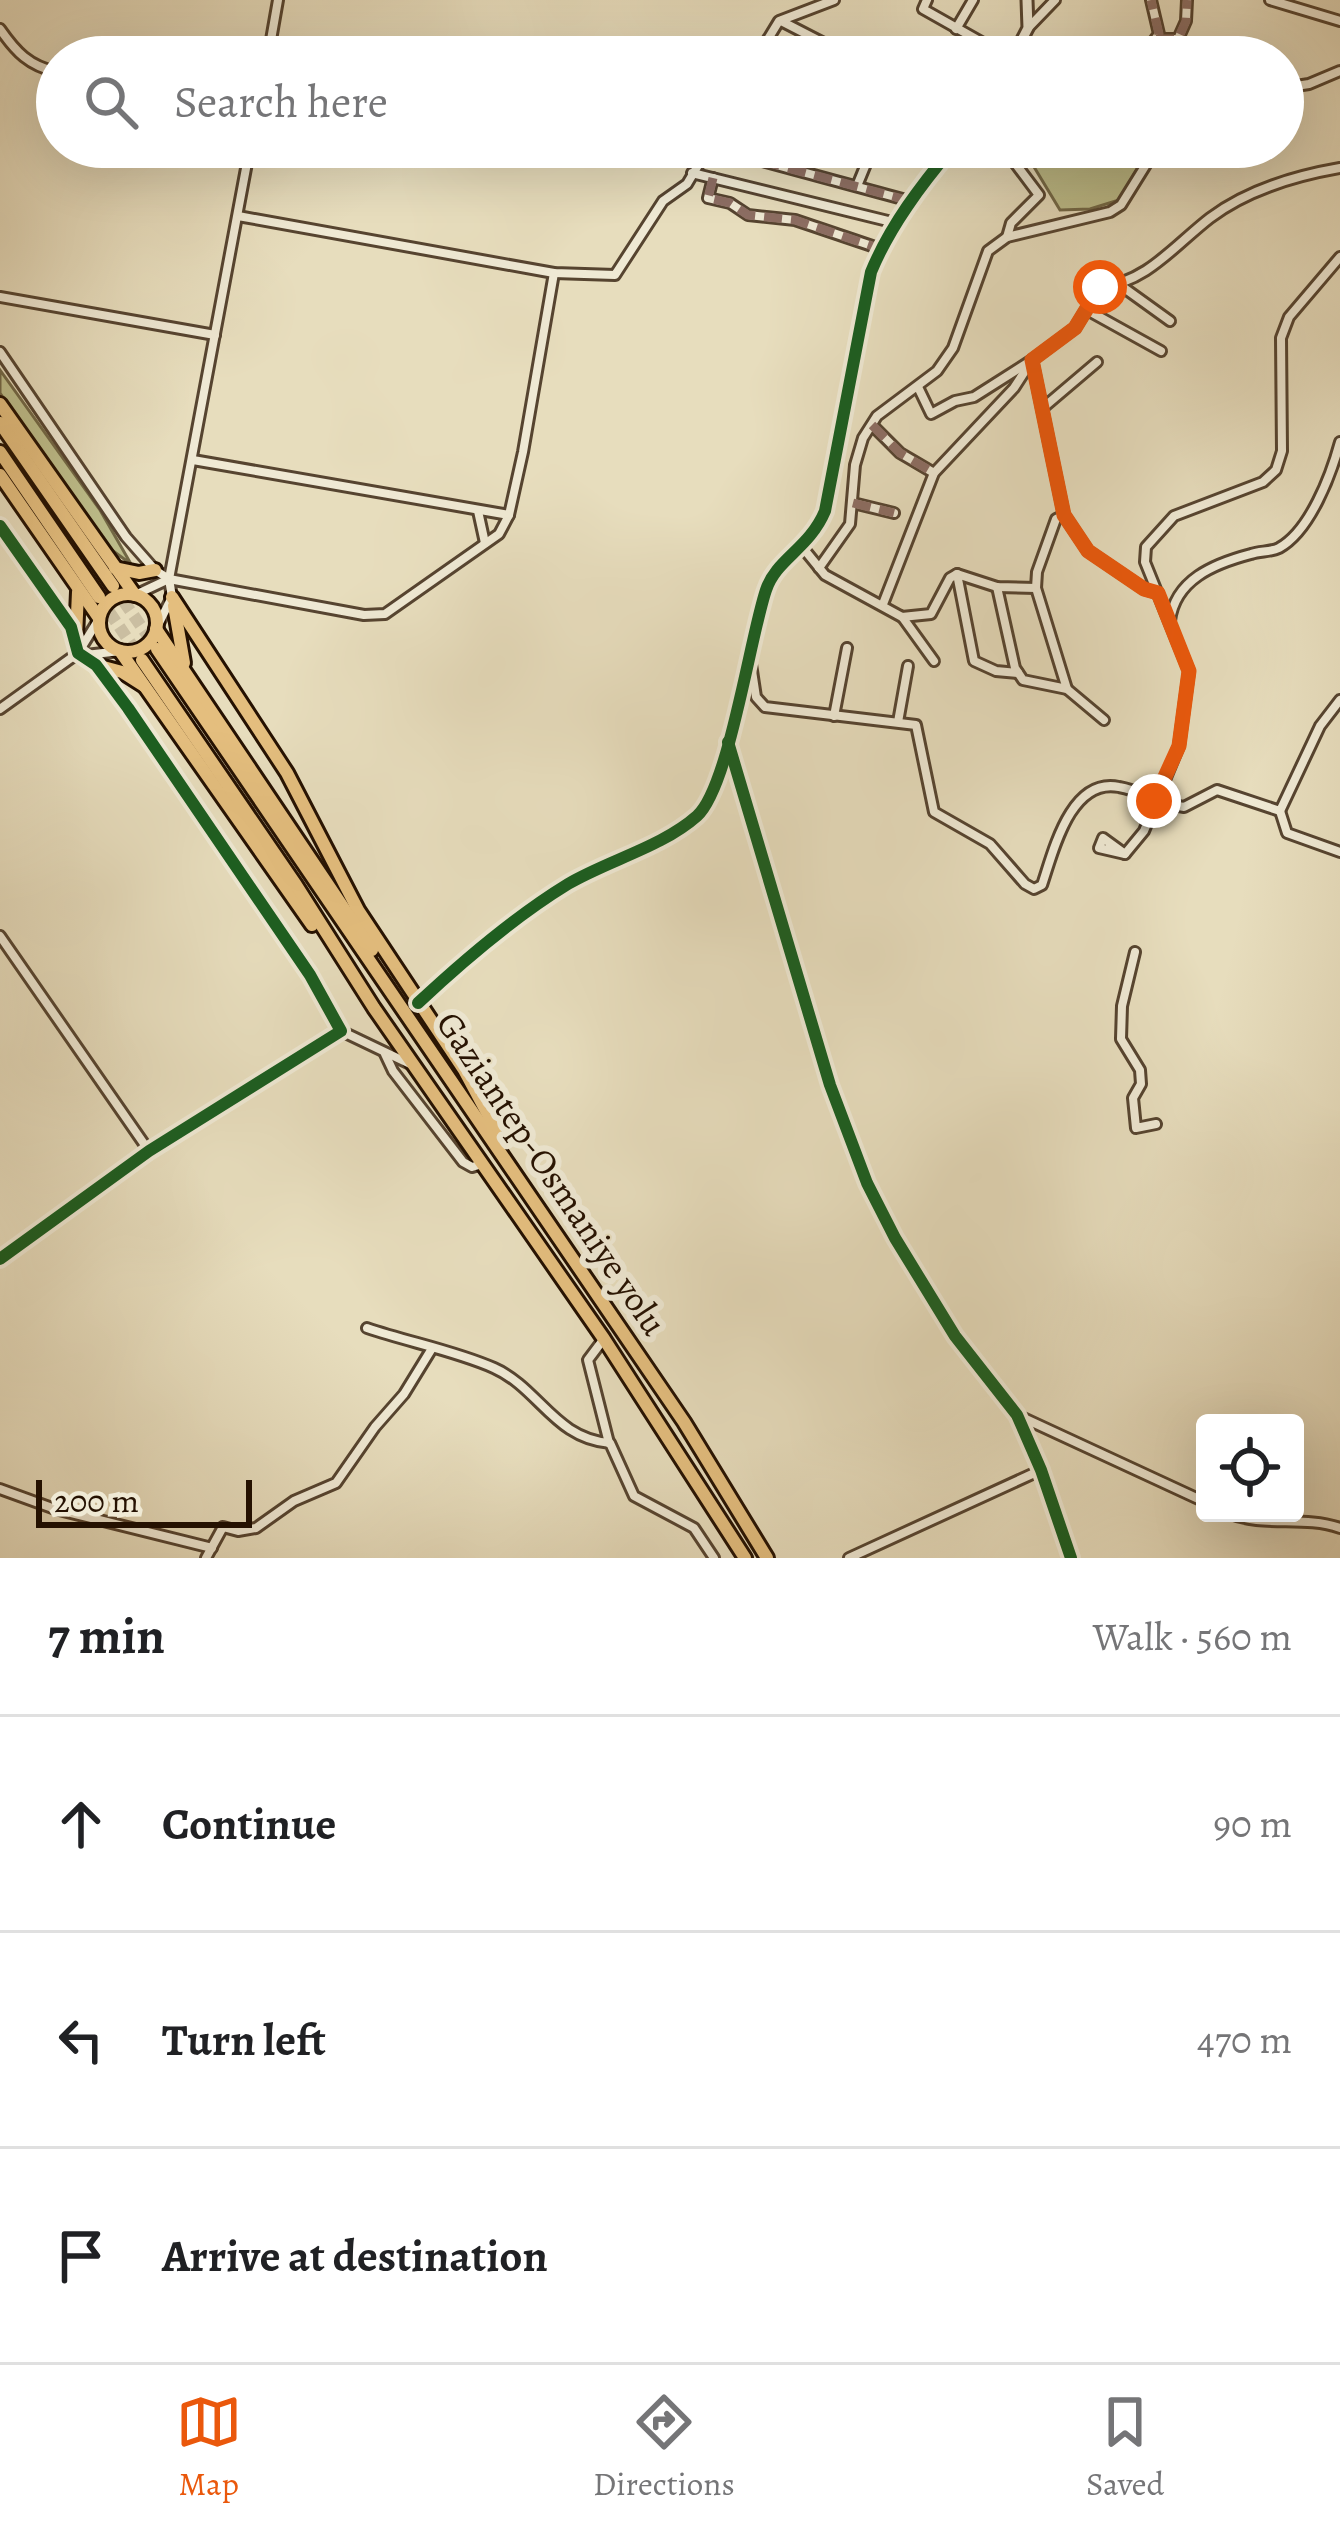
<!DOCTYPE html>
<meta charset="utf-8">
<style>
:root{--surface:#fff;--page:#f6f6f6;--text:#202124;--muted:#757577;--line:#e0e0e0;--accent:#ea580c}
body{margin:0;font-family:Alegreya,serif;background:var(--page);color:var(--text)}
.controls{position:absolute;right:36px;bottom:36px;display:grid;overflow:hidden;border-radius:12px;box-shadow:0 12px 48px #0002}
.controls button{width:108px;height:108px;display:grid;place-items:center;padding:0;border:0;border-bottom:3px solid var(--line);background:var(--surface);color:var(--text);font:60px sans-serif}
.scale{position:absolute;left:36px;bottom:30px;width:216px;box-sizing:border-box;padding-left:12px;border:6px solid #251101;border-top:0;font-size:33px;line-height:42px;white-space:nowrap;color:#251101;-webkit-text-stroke:9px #efe9d4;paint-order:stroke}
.stop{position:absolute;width:36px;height:36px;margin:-27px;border:9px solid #ea580c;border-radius:50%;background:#fff}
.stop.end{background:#ea580c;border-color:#fff;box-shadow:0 3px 12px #0008}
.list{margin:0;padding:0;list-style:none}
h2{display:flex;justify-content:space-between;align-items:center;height:156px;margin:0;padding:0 48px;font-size:51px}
h2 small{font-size:39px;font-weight:400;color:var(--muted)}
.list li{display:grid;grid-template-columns:78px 1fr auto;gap:36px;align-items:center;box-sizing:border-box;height:216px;padding:0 48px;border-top:3px solid var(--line)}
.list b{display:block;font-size:45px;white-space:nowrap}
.list em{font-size:39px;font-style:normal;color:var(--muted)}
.icon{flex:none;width:66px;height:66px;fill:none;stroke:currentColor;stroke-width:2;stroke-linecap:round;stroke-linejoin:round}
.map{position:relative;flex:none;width:1340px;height:1558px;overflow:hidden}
.search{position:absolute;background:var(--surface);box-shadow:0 12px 48px #0002;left:36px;right:36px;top:36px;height:132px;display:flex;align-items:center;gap:30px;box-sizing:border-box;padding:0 42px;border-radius:66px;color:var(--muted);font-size:45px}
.sheet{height:804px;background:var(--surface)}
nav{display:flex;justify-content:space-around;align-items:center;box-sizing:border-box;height:168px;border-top:3px solid var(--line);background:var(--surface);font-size:33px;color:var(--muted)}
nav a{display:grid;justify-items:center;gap:6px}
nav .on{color:var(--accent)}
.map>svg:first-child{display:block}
</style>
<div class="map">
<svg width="1340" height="1558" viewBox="0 0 1340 1558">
<rect width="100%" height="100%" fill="#e7ddbd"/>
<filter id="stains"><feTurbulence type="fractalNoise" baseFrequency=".00167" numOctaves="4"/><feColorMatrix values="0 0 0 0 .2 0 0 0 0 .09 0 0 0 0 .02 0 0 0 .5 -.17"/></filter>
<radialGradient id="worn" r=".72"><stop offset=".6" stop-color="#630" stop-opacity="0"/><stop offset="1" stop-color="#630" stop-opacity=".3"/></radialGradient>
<!-- green -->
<g fill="#bebf8c" stroke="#726846" stroke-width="3">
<path d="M1022 147H1090L1098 155 1101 147H1150L1119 200 1090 209 1060 210Z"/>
<path d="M0 370 100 510 131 564 109 548 0 393Z"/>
</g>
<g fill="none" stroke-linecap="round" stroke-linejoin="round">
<!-- trunk-tunnel -->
<g stroke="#cabea1" stroke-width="12" stroke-dasharray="12 6" stroke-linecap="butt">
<path d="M113 586 157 649"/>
<path d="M99 597 142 660"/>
</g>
<!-- minor casing -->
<g stroke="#564430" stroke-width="14">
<g id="minor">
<path d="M927 0 923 9 1008 57"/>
<path d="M1270 0 1340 21"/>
<path d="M781 21 851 57"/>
<path d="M1028 28 1055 0"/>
<path d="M0 29C16 52 29 66 57 72"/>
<path d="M956 29 973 0"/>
<path d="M1156 39H1178L1186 21 1187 0"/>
<path d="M762 47 782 57"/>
<path d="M621 51 637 57"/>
<path d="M268 57 278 0"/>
<path d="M757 57 779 21 834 0"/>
<path d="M1142 57 1159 34 1151 0"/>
<path d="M1283 88 1309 84 1340 71"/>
<path d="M710 147 910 201"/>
<path d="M775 147 794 151"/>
<path d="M1003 147 1039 195 1011 223 1007 237"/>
<path d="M692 173 896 223"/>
<path d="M713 178 708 198 730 203 748 215 795 220 881 249"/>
<path d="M857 186 873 147"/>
<path d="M238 216 554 273 615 275 663 201 687 184 709 147"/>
<path d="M1120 285 1170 321"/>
<path d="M0 297 215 335"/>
<path d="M1087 310 1161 351"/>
<path d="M0 352 126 537 155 570 169 579 172 597 156 629"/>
<path d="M918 387 931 414 955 401 974 397 1032 360 1064 515 1088 551 1144 589 1158 593"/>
<path d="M1044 407 1097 362"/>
<path d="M872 425 900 453 934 473"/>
<path d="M193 460 509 515"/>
<path d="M853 503 894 513"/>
<path d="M478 511 485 543"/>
<path d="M1064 515 1056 519 1037 572 1036 588 1067 689"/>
<path d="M0 526 71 627 78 653 96 665 128 708 310 975 341 1031 149 1151 0 1259"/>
<path d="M803 548 825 575 902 617 931 614 950 578 957 574 997 587 1036 588"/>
<path d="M819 568 850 524 855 465 863 438 877 416 937 371 953 348 988 251 1007 237 1110 212 1121 205 1157 147"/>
<path d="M957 574 974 661 996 671 1018 673"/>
<path d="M169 579 250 147"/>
<path d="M997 587 1015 668 1023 680 1067 689 1104 720"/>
<path d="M135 595 169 579 364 615 385 614 499 534 509 515 523 452 554 273"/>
<path d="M883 604 934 473 1014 388 1032 360 1075 328 1100 287C1146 283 1175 245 1210 218 1247 190 1294 176 1340 168"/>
<path d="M903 618 934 661"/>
<path d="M1170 621C1175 580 1213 564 1251 554 1260 551 1271 552 1279 548 1310 531 1331 475 1340 442"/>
<path d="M86 655 120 651"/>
<path d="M751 664 756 697 765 707 916 725 934 812 990 844 1025 884 1034 889 1042 885C1053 853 1070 777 1119 787 1142 791 1161 804 1184 807L1217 790 1280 811 1320 726 1340 700"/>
<path d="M0 709 78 653 99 619"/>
<path d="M834 716 847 648"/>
<path d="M898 722 908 666"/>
<path d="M1280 811 1287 833 1340 852"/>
<path d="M1103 838 1125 854 1099 848Z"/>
<path d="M1125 854 1144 831 1179 746 1189 671 1145 562 1146 547 1174 516 1263 482 1276 470 1282 451 1281 338 1289 317 1340 257"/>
<path d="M0 936 149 1151"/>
<path d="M1135 952 1122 1006 1121 1039 1140 1070 1141 1084 1133 1098 1136 1128 1156 1124"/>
<path d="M341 1031 410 1064"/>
<path d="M385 1054 393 1071 463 1162 472 1167 482 1164"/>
<path d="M367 1328C408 1342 456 1351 494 1368 539 1388 555 1439 610 1443L634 1496 694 1528 714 1558"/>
<path d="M603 1340 588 1360 609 1443"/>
<path d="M1017 1415 1205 1502"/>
<path d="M0 1489 55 1509 212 1548"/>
<path d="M1228 1513C1264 1528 1303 1515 1340 1528"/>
<path d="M206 1558 223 1527 238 1531 256 1528 294 1501 336 1483 375 1427 404 1394 431 1350"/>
<path d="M849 1558 1041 1470"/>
</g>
</g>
<!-- tertiary casing -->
<g stroke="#564430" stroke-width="15">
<g id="tertiary">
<path d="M1013 57 1028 28 1027 0"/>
<path d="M729 746 830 1085 867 1183 895 1238 955 1336 1017 1415 1041 1470 1071 1558"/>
<path d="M418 1003C464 960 514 917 568 884 609 860 662 847 697 816 729 787 750 637 766 590 776 559 809 549 825 511L871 272C890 226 921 185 953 147"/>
</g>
</g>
<!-- trunk casing -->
<g stroke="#251101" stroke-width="18">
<g id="trunk">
<path d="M0 404 135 595"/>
<path d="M0 423 113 586"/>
<path d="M0 452 99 597"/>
<path d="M0 475 99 618"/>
<path d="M115 568 139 573 155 570"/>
<circle cx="128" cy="623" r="29"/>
<path d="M172 597 287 773 358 910 464 1070 493 1124 500 1146"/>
<path d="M174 606 184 663"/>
<path d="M156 629 372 950"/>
<path d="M76 637 78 592"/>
<path d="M157 649 684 1422 767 1558"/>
<path d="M120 651 312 925"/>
<path d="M142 660 296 885 374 1008 604 1339 745 1558"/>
<path d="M96 665 122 672 144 686"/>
</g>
</g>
<!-- minor -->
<use href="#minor" stroke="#efe9d4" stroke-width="8"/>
<!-- tertiary -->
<use href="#tertiary" stroke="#efe9d4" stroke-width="9"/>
<!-- trunk -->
<use href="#trunk" stroke="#e4be7e" stroke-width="12"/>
<!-- quiet -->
<g stroke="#8d6e63" stroke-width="9" stroke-dasharray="18 9" stroke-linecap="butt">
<path d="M1156 39H1178L1186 21 1187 0"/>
<path d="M762 47 782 57"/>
<path d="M1142 57 1159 34 1151 0"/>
<path d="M710 147 910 201"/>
<path d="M775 147 794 151"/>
<path d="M871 152 873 147"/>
<path d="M713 178 708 198 730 203 748 215 795 220 881 249"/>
<path d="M872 425 900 453 934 473"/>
<path d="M853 503 894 513"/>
</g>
<!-- cycleway casing -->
<g stroke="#efe9d4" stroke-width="20">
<g id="cycleway">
<path d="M0 526 71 627 78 653 96 665 128 708 310 975 341 1031 149 1151 0 1259"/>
<path d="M728 742 830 1085 867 1183 895 1238 955 1336 1017 1415 1041 1470 1071 1558"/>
<path d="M418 1003C464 960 514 917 568 884 609 860 662 847 697 816 729 787 750 637 766 590 776 559 809 549 825 511L871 272C890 226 921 185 953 147"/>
</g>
</g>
<!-- cycleway -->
<use href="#cycleway" stroke="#1b5e20" stroke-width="12"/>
</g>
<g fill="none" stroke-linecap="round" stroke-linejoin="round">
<!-- route -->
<path stroke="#ea580c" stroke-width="15" d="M1100 287 1075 328 1032 360 1064 515 1088 551 1144 589 1158 593 1189 671 1179 746 1154 801"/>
</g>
<g text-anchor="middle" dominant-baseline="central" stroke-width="12" stroke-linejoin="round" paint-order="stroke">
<!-- street labels -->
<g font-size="36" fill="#251101" stroke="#efe9d4">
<text transform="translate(552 1173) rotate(56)">Gaziantep-Osmaniye yolu</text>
</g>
</g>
<rect width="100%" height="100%" filter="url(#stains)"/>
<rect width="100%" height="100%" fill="url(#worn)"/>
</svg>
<div class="controls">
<button><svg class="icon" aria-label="locate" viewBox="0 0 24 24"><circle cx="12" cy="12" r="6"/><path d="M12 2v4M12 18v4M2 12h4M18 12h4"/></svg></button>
</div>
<div class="scale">200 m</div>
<div class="stop" style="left:1100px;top:287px"></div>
<div class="stop end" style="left:1154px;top:801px"></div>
<div class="search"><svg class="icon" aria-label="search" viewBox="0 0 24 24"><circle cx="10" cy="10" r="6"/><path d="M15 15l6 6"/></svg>Search here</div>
</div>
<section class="sheet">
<h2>7 min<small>Walk · 560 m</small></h2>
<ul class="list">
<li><svg class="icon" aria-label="ahead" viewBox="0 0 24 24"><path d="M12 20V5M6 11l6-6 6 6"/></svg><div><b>Continue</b></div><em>90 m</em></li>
<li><svg class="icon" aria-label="left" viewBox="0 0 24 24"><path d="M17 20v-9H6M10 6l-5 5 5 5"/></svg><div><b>Turn left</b></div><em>470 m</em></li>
<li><svg class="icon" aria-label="arrive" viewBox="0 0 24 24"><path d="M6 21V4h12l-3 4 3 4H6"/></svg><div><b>Arrive at destination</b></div></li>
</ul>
</section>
<nav>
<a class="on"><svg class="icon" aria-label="map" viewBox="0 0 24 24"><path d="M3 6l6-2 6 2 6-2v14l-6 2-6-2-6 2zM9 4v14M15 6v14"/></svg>Map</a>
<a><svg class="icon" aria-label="directions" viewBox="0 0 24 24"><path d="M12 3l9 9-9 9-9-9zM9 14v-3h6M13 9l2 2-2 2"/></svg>Directions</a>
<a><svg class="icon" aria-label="saved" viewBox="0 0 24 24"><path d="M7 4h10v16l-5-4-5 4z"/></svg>Saved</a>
</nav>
